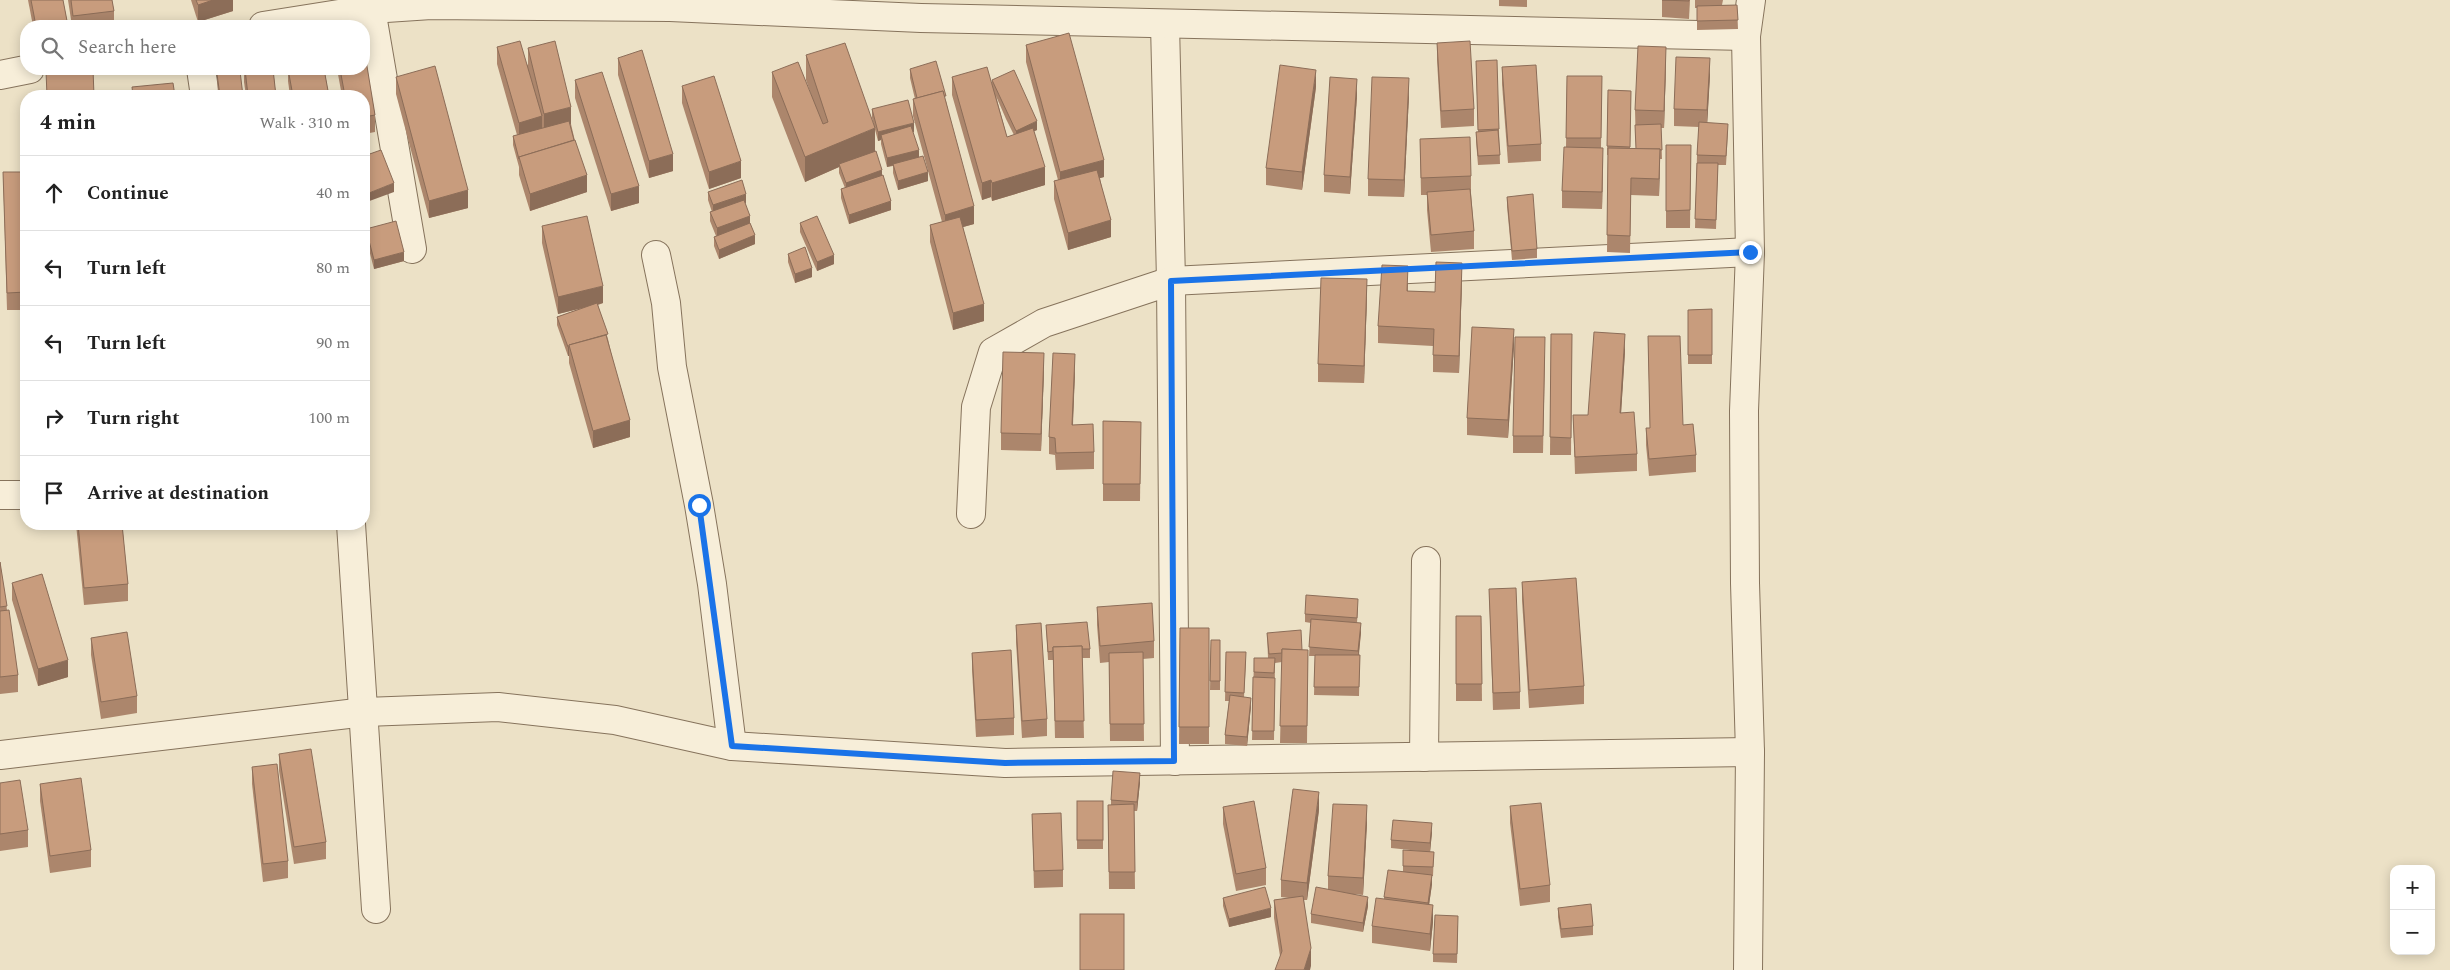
<!DOCTYPE html>
<meta charset="utf-8">
<style>
:root{--surface:#fff;--page:#f6f6f6;--text:#222;--muted:#767676;--line:#e0e0e0}
body{margin:0;font-family:Spectral,serif;background:var(--page);color:var(--text)}
.controls{position:absolute;right:15px;bottom:15px;display:grid;overflow:hidden;border-radius:10px;box-shadow:0 2px 12px #0003}
.controls button{width:45px;height:45px;display:grid;place-items:center;padding:0;border:0;border-bottom:1px solid var(--line);background:var(--surface);color:var(--text);font:25px sans-serif}
.stop{position:absolute;width:15px;height:15px;margin:-11px;border:4px solid #1a73e8;border-radius:50%;background:#fff}
.stop.end{background:#1a73e8;border-color:#fff;box-shadow:0 1px 5px #0008}
.list{margin:0;padding:0;list-style:none}
h2{display:flex;justify-content:space-between;align-items:center;height:65px;margin:0;padding:0 20px;font-size:21px}
h2 small{font-size:16px;font-weight:400;color:var(--muted)}
.list li{display:grid;grid-template-columns:32px 1fr auto;gap:15px;align-items:center;box-sizing:border-box;height:75px;padding:0 20px;border-top:1px solid var(--line)}
.list b{display:block;font-size:19px;white-space:nowrap}
.list em{font-size:16px;font-style:normal;color:var(--muted)}
.icon{flex:none;width:28px;height:28px;fill:none;stroke:currentColor;stroke-width:2;stroke-linecap:round;stroke-linejoin:round}
.map{position:relative;flex:none;width:2450px;height:970px;overflow:hidden}
.search{position:absolute;background:var(--surface);box-shadow:0 2px 12px #0003;left:20px;top:20px;width:350px;height:55px;display:flex;align-items:center;gap:12px;box-sizing:border-box;padding:0 18px;border-radius:20px;color:var(--muted);font-size:19px}
.panel{position:absolute;background:var(--surface);box-shadow:0 2px 12px #0003;left:20px;top:90px;width:350px;height:440px;border-radius:20px}
.map>svg:first-child{display:block}
</style>
<div class="map">
<svg width="2450" height="970" viewBox="0 0 2450 970">
<rect width="100%" height="100%" fill="#ece1c6"/>
<g fill="none" stroke-linecap="round" stroke-linejoin="round">
<!-- minor casing -->
<g stroke="#86735c" stroke-width="30">
<g id="minor">
<path d="M371 9 412 249"/>
<path d="M1165 24 1171 281 1175 761"/>
<path d="M263 26 371 9 431 5 670 7 921 18 1746 36"/>
<path d="M201 69 205 96"/>
<path d="M0 75 30 69"/>
<path d="M656 255 666 303 672 367 699 505 712 584 732 746"/>
<path d="M0 495H26"/>
<path d="M971 514 976 407 993 352 1044 323 1171 281 1750 252"/>
<path d="M351 524 376 909"/>
<path d="M0 755 365 712 498 707 615 720 732 746 1005 763 1750 752"/>
<path d="M1424 757 1426 561"/>
<path d="M1748 970 1750 752 1745 583 1744 411 1750 252 1746 36 1751 0"/>
</g>
</g>
<!-- minor -->
<use href="#minor" stroke="#f7eed9" stroke-width="28"/>
</g>
<!-- wall -->
<g fill="#ac866c" fill-rule="evenodd">
<path d="M28 0H63L68 26H33Z"/>
<path d="M68 0H112L114 11V26H72Z"/>
<path d="M191 0H233V11L198 22Z"/>
<path d="M1499 0H1527V7L1499 6Z"/>
<path d="M1662 0H1690L1689 19 1662 17Z"/>
<path d="M1695 0H1723L1722 5H1737L1738 29 1697 30V8H1695Z"/>
<path d="M1437 43 1474 109V126L1441 128 1437 60Z"/>
<path d="M1026 45 1104 177 1100 178 1111 237 1068 250 1054 199V181L1058 180 1026 62Z"/>
<path d="M497 47 528 65V48L571 124 587 192 530 211 519 175V167L513 145V136L517 135 497 64Z"/>
<path d="M806 55 875 151 891 210 849 224 841 198V189L845 188 839 173V167L805 182 772 97V72L812 97 806 80Z"/>
<path d="M618 58 673 171 649 178 618 75Z"/>
<path d="M1476 61 1499 129 1500 164 1478 165 1476 141V132H1478Z"/>
<path d="M1666 64 1664 128H1661L1662 159H1660L1659 196 1631 195 1630 253 1607 252 1608 155H1607L1608 90 1631 91 1630 148 1636 149 1635 110Z"/>
<path d="M1502 67 1541 144V161L1508 163 1502 84Z"/>
<path d="M244 69H273L276 96H246L244 82Z"/>
<path d="M288 69H324L329 96H290L288 81Z"/>
<path d="M337 69H364L375 115V132L364 134V96H342Z"/>
<path d="M910 69 946 101 974 224 963 227 984 321 953 330 930 242V225L942 222 913 116V99H915L910 78Z"/>
<path d="M217 74 243 96H218Z"/>
<path d="M1710 75 1707 123 1728 132 1726 165H1718L1716 229 1695 228 1697 155 1699 127 1674 126V109Z"/>
<path d="M1567 76H1602L1601 148 1603 165 1602 209 1562 208V191L1566 147Z"/>
<path d="M396 77 468 208 429 218 396 94Z"/>
<path d="M952 77 992 84V80L1037 130 1034 131 1045 185 992 201 991 197 982 200 952 95ZM996 96 1006 119 1014 135 1007 137Z"/>
<path d="M575 80 639 203 611 211 575 98Z"/>
<path d="M682 86 741 178 709 189 682 103Z"/>
<path d="M1316 87 1302 190 1266 185V168Z"/>
<path d="M1409 95 1404 197 1368 196V179Z"/>
<path d="M1357 96 1350 194 1324 192V175Z"/>
<path d="M872 109 914 132H913L919 157 928 181 898 190 893 173V166L887 167 881 144V140L878 141 872 118Z"/>
<path d="M1420 139 1471 176V193L1474 231V249L1431 252 1427 210V195H1421Z"/>
<path d="M1666 145H1691L1690 228H1666Z"/>
<path d="M3 172H26V310H7Z"/>
<path d="M708 192 746 203H745L755 244 719 259 714 246V237L716 236 710 221V212H712L708 200Z"/>
<path d="M1507 197 1537 249V258L1512 260 1507 206Z"/>
<path d="M800 223 834 264 817 271 800 232Z"/>
<path d="M542 226 603 303 598 305 608 339 630 437 593 448 569 363V356H568L557 325V317L582 308 558 314 542 243Z"/>
<path d="M366 229 404 261 374 269 366 238Z"/>
<path d="M788 254 812 277 795 283 788 262Z"/>
<path d="M1462 280 1459 373 1433 372V346L1378 343V326L1408 283V291L1435 292Z"/>
<path d="M1367 296 1364 383 1318 382V364Z"/>
<path d="M1712 309V364H1688V310Z"/>
<path d="M1551 334H1572L1571 455H1550Z"/>
<path d="M1648 336 1683 425 1696 455V472L1649 476 1646 445V428H1650Z"/>
<path d="M1514 346 1508 438 1467 435V418Z"/>
<path d="M1625 351 1621 413 1637 454V471L1575 474 1573 415H1588Z"/>
<path d="M1545 355 1543 453H1513V436Z"/>
<path d="M1044 370 1041 451 1001 450V433Z"/>
<path d="M1075 371 1073 425 1094 452V469L1056 470 1055 455 1049 454V437Z"/>
<path d="M1103 421 1141 422 1140 501H1103Z"/>
<path d="M76 524H122L128 584V601L84 605Z"/>
<path d="M0 562 7 610 18 675V692L0 694Z"/>
<path d="M1522 582 1584 686V704L1529 708 1522 600Z"/>
<path d="M12 583 68 677 38 686 12 600Z"/>
<path d="M1489 589 1520 692V709L1493 710Z"/>
<path d="M1097 607 1154 641V658L1143 659 1144 741H1110L1109 662 1100 663 1097 625Z"/>
<path d="M1358 608 1357 623 1361 632 1359 655H1360L1359 696 1314 695 1315 656H1309L1311 623 1305 622V614Z"/>
<path d="M1456 616H1481L1482 701H1456Z"/>
<path d="M1016 625 1047 719V736L1022 738 1016 642Z"/>
<path d="M1046 625 1090 649V658H1082L1084 738H1055L1053 660H1048Z"/>
<path d="M1180 628H1209V744H1179Z"/>
<path d="M1267 633 1302 650H1308L1307 743H1280L1282 662 1275 663 1274 740H1252L1254 658H1268Z"/>
<path d="M91 638 137 696V713L101 719 91 655Z"/>
<path d="M1211 640H1220V690H1210Z"/>
<path d="M1226 652 1246 661 1244 697 1251 706 1247 746 1225 744V735L1229 701H1225Z"/>
<path d="M972 653 1014 718V735L976 737 972 670Z"/>
<path d="M279 754 326 842V859L294 864 279 771Z"/>
<path d="M252 767 288 861V878L263 882 252 784Z"/>
<path d="M1140 782 1137 811H1134L1135 889H1109L1108 805H1111V800Z"/>
<path d="M0 783 28 830V847L0 851Z"/>
<path d="M40 784 91 850V867L50 873 40 801Z"/>
<rect x="1077" y="801" width="26" height="48"/>
<path d="M1510 806 1550 885V902L1520 906 1510 823Z"/>
<path d="M1223 807 1266 868V885L1236 891 1223 824Z"/>
<path d="M1319 810 1307 900H1304L1311 966 1280 956 1274 918V900L1289 898 1281 897V880Z"/>
<path d="M1032 814 1063 870V887L1034 888Z"/>
<path d="M1367 823 1363 895 1354 894 1368 906 1363 932 1311 923V914L1328 890V876Z"/>
<path d="M1432 832 1430 852H1434L1433 876H1432V884L1429 905 1433 922 1430 951 1372 943V926L1384 899V897L1403 871V850L1420 851 1391 848V840Z"/>
<path d="M1223 898 1271 917 1229 927 1223 906Z"/>
<path d="M1558 908 1593 926V935L1561 938 1558 917Z"/>
<path d="M1458 925 1457 963 1433 962V954Z"/>
</g>
<!-- shaded-wall -->
<g fill="#8c6d58">
<path d="M213 0H233V11L198 22V5Z"/>
<path d="M1666 47V64L1664 128V111Z"/>
<path d="M1710 58V75L1707 128V110Z"/>
<path d="M1316 70V87L1302 190V172Z"/>
<path d="M1409 78V95L1404 197V180Z"/>
<path d="M1357 79V96L1350 194V177Z"/>
<path d="M571 107V124L544 131V114Z"/>
<path d="M542 116V133L519 140V123Z"/>
<path d="M1037 121V130L1016 139V131Z"/>
<path d="M914 123V132L882 140 881 135V140L878 141V132Z"/>
<path d="M875 128V153L839 164V167L805 182V157Z"/>
<path d="M1603 148V165L1602 209V192Z"/>
<path d="M1660 149V166L1659 196V179Z"/>
<path d="M919 150V158L887 167V158Z"/>
<path d="M673 154V171L649 178V161Z"/>
<path d="M1104 160V177L1060 189V172Z"/>
<path d="M741 161V178L709 189V172Z"/>
<path d="M1045 167V185L992 201V183Z"/>
<path d="M882 170V178L846 191V183Z"/>
<path d="M928 172V181L898 190V181Z"/>
<path d="M587 175V192L530 211V194Z"/>
<path d="M991 180V197L982 200V183Z"/>
<path d="M394 183V192L364 203V195Z"/>
<path d="M639 186V203L611 211V194Z"/>
<path d="M468 190V208L429 218V201Z"/>
<path d="M746 194V203L713 214V205Z"/>
<path d="M891 201V210L849 224V215Z"/>
<path d="M974 206V224L945 232V215Z"/>
<path d="M750 216V225L717 237V228Z"/>
<path d="M1111 220V237L1068 250V233Z"/>
<path d="M755 235V244L719 259V250Z"/>
<path d="M404 252V261L374 269V260Z"/>
<path d="M834 255V264L817 271V262Z"/>
<path d="M1462 263V280L1459 373V356Z"/>
<path d="M812 268V277L795 283V274Z"/>
<path d="M1367 279V296L1364 383V366Z"/>
<path d="M603 286V303L558 314V297Z"/>
<path d="M984 304V321L953 330V313Z"/>
<path d="M1514 329V346L1508 438V420Z"/>
<path d="M1625 334V351L1620 430V413Z"/>
<rect x="568" y="347" width="1" height="9"/>
<path d="M1044 353V370L1041 451V434Z"/>
<path d="M1075 354V371L1072 442V425Z"/>
<path d="M630 420V437L593 448V431Z"/>
<path d="M1361 623V632L1358 660V651Z"/>
<path d="M68 660V677L38 686V669Z"/>
<path d="M1251 698V706L1247 746V737Z"/>
<path d="M1140 773V782L1137 811V802Z"/>
<path d="M1319 792V810L1307 900V883Z"/>
<path d="M1367 805V823L1363 895V878Z"/>
<path d="M1432 823V832L1430 852V843Z"/>
<path d="M1432 875V884L1428 912V903Z"/>
<path d="M1368 897V906L1363 932V923Z"/>
<path d="M1433 905V922L1430 951V934Z"/>
<path d="M1271 908V917L1229 927V919Z"/>
<path d="M1311 948V966L1310 970H1304Z"/>
</g>
<!-- building -->
<g fill="#c89c7d" stroke="#8c6d58">
<path d="M31 0H63L68 26H36Z"/>
<path d="M71 0H112L114 11 73 16Z"/>
<path d="M196 0H213L198 5Z"/>
<path d="M1662 0H1689V1Z"/>
<path d="M1737 5 1738 20 1697 21V6Z"/>
<path d="M1069 33 1104 160 1060 172 1026 45Z"/>
<path d="M520 41 542 116 519 123 497 47Z"/>
<path d="M555 41 571 107 544 114 528 48Z"/>
<path d="M1470 41 1474 109 1441 111 1437 43Z"/>
<path d="M845 43 875 128 805 157 772 72 798 62 823 124 828 122 806 55Z"/>
<path d="M1638 46 1666 47 1664 111 1635 110Z"/>
<path d="M364 48 375 115 364 117V96H345L340 69H364Z"/>
<path d="M642 50 673 154 649 161 618 58Z"/>
<path d="M1676 57 1710 58 1707 110 1674 109Z"/>
<path d="M1497 60 1499 129 1478 130 1476 61Z"/>
<path d="M936 61 946 96H944L943 91 917 98 910 69Z"/>
<path d="M1280 65 1316 70 1302 172 1266 168Z"/>
<path d="M1536 65 1541 144 1508 146 1502 67Z"/>
<path d="M435 66 468 190 429 201 396 77Z"/>
<path d="M987 67 1007 137 1033 128 1045 167 992 183 991 180 982 183 952 77Z"/>
<path d="M93 69 94 96H47L46 71Z"/>
<path d="M245 69H273L276 96H248Z"/>
<path d="M288 69H324L329 96H293Z"/>
<path d="M1014 70 1037 121 1016 131 992 80Z"/>
<path d="M240 71 243 96H220L217 74Z"/>
<path d="M602 72 639 186 611 194 575 80Z"/>
<path d="M714 76 741 161 709 172 682 86Z"/>
<path d="M1567 76H1602L1601 138H1566Z"/>
<path d="M1330 77 1357 79 1350 177 1324 175Z"/>
<path d="M1372 77 1409 78 1404 180 1368 179Z"/>
<path d="M173 83 175 96H133L132 87Z"/>
<path d="M1608 90 1631 91 1630 147 1607 146Z"/>
<path d="M943 91 974 206 945 215 913 99Z"/>
<path d="M908 100 914 123 878 132 872 109Z"/>
<path d="M569 121 574 140 519 157V159L513 136Z"/>
<path d="M1699 122 1728 124 1726 156 1697 155Z"/>
<path d="M1661 124 1662 150H1660V149H1636L1635 125Z"/>
<path d="M911 126 919 150 887 158 881 135Z"/>
<path d="M1498 130 1500 155 1478 156 1476 132Z"/>
<path d="M1470 137 1471 176 1421 178 1420 139Z"/>
<path d="M575 140 587 175 530 194 519 157Z"/>
<path d="M1666 145H1691L1690 210 1666 211Z"/>
<path d="M1564 147 1603 148 1602 192 1562 191Z"/>
<path d="M1608 148 1660 149 1659 179 1631 178 1630 236 1607 235Z"/>
<path d="M381 150 394 183 364 195V156Z"/>
<path d="M876 151 882 170 846 183 839 164Z"/>
<path d="M923 156 928 172 898 181 893 164Z"/>
<path d="M1697 163H1718L1716 220 1695 219Z"/>
<path d="M1097 170 1111 220 1068 233 1054 181Z"/>
<path d="M3 172H26V292L7 293Z"/>
<path d="M883 175 891 201 849 215 841 189Z"/>
<path d="M742 180 746 194 713 205 708 192Z"/>
<path d="M1470 189 1474 231 1431 235 1427 192Z"/>
<path d="M1533 194 1537 249 1512 251 1507 197Z"/>
<path d="M744 200 750 216 717 228 710 212Z"/>
<path d="M587 216 603 286 558 297 542 226Z"/>
<path d="M817 216 834 255 817 262 800 223Z"/>
<path d="M960 217 984 304 953 313 930 225Z"/>
<path d="M396 221 404 252 374 260 366 229Z"/>
<path d="M750 223 755 235 719 250 714 237Z"/>
<path d="M805 247 812 268 795 274 788 254Z"/>
<path d="M1436 262 1462 263 1459 356 1433 355 1434 329 1378 326 1382 265 1408 266 1407 291 1435 292Z"/>
<path d="M1321 278 1367 279 1364 366 1318 364Z"/>
<path d="M597 303 608 334 569 345V347H568L557 317Z"/>
<path d="M1712 309V355H1688V310Z"/>
<path d="M1472 327 1514 329 1508 420 1467 418Z"/>
<path d="M1594 332 1625 334 1620 413 1634 412 1637 454 1575 457 1573 415H1588Z"/>
<path d="M1551 334H1572L1571 438 1550 437Z"/>
<path d="M606 335 630 420 593 431 569 345Z"/>
<path d="M1648 336H1680L1683 425 1693 424 1696 455 1649 459 1646 428H1650Z"/>
<path d="M1515 337H1545L1543 436H1513Z"/>
<path d="M1003 352 1044 353 1041 434 1001 433Z"/>
<path d="M1053 353 1075 354 1072 425 1093 424 1094 452 1056 453 1055 438 1049 437Z"/>
<path d="M1103 421 1141 422 1140 484H1103Z"/>
<path d="M78 524H122L128 584 84 588Z"/>
<path d="M0 562 7 606 0 607Z"/>
<path d="M42 574 68 660 38 669 12 583Z"/>
<path d="M1576 578 1584 686 1529 690 1522 582Z"/>
<path d="M1516 588 1520 692 1493 693 1489 589Z"/>
<path d="M1306 595 1358 599 1357 618 1305 614Z"/>
<path d="M1152 603 1154 641 1100 646 1097 607Z"/>
<path d="M9 610 18 675 0 677V611Z"/>
<path d="M1456 616H1481L1482 684H1456Z"/>
<path d="M1311 619 1361 623 1358 651 1309 647Z"/>
<path d="M1087 622 1090 649H1082V646L1053 647V651L1048 652 1046 625Z"/>
<path d="M1041 623 1047 719 1022 721 1016 625Z"/>
<path d="M1180 628H1209V727H1179Z"/>
<path d="M1301 630 1302 650 1282 649V653L1269 654 1267 633Z"/>
<path d="M127 632 137 696 101 702 91 638Z"/>
<path d="M1211 640H1220V681H1210Z"/>
<path d="M1082 646 1084 721H1055L1053 647Z"/>
<path d="M1282 649 1308 650 1307 726H1280Z"/>
<path d="M1011 650 1014 718 976 720 972 653Z"/>
<path d="M1143 652 1144 724H1110L1109 653Z"/>
<path d="M1226 652H1246L1244 693 1225 692Z"/>
<path d="M1315 655H1360L1359 687H1314Z"/>
<path d="M1254 658H1275L1274 673 1254 672Z"/>
<path d="M1253 677 1275 678 1274 731H1252Z"/>
<path d="M1230 695 1251 698 1247 737 1225 735Z"/>
<path d="M311 749 326 842 294 847 279 754Z"/>
<path d="M277 764 288 861 263 864 252 767Z"/>
<path d="M1113 771 1140 773 1137 802 1111 800Z"/>
<path d="M81 778 91 850 50 856 40 784Z"/>
<path d="M20 780 28 830 0 834V783Z"/>
<path d="M1293 789 1319 792 1307 883 1281 880Z"/>
<rect x="1077" y="801" width="26" height="39"/>
<path d="M1254 801 1266 868 1236 874 1223 807Z"/>
<path d="M1541 803 1550 885 1520 889 1510 806Z"/>
<path d="M1134 804 1135 872H1109L1108 805Z"/>
<path d="M1333 804 1367 805 1363 878 1328 876Z"/>
<path d="M1061 813 1063 870 1034 871 1032 814Z"/>
<path d="M1393 820 1432 823 1430 843 1391 840Z"/>
<path d="M1403 850 1434 852 1433 867 1403 866Z"/>
<path d="M1388 870 1432 875 1428 903 1384 897Z"/>
<path d="M1265 887 1271 908 1229 919 1223 898Z"/>
<path d="M1316 887 1368 897 1363 923 1311 914Z"/>
<path d="M1303 896 1311 948 1304 970H1275L1282 951 1274 900Z"/>
<path d="M1376 898 1433 905 1430 934 1372 926Z"/>
<path d="M1591 904 1593 926 1561 929 1558 908Z"/>
<rect x="1080" y="914" width="44" height="56"/>
<path d="M1435 915 1458 916 1457 954H1433Z"/>
</g>
<g fill="none" stroke-linecap="round" stroke-linejoin="round">
<!-- route -->
<path stroke="#1a73e8" stroke-width="6" d="M699 505 732 746 1005 763 1174 761 1171 281 1750 252"/>
</g>
</svg>
<div class="controls">
<button>+</button>
<button>−</button>
</div>
<div class="stop" style="left:699px;top:505px"></div>
<div class="stop end" style="left:1750px;top:252px"></div>
<div class="search"><svg class="icon" aria-label="search" viewBox="0 0 24 24"><circle cx="10" cy="10" r="6"/><path d="M15 15l6 6"/></svg>Search here</div>
<section class="panel">
<h2>4 min<small>Walk · 310 m</small></h2>
<ul class="list">
<li><svg class="icon" aria-label="ahead" viewBox="0 0 24 24"><path d="M12 20V5M6 11l6-6 6 6"/></svg><div><b>Continue</b></div><em>40 m</em></li>
<li><svg class="icon" aria-label="left" viewBox="0 0 24 24"><path d="M17 20v-9H6M10 6l-5 5 5 5"/></svg><div><b>Turn left</b></div><em>80 m</em></li>
<li><svg class="icon" aria-label="left" viewBox="0 0 24 24"><path d="M17 20v-9H6M10 6l-5 5 5 5"/></svg><div><b>Turn left</b></div><em>90 m</em></li>
<li><svg class="icon" aria-label="right" viewBox="0 0 24 24"><path d="M7 20v-9h11M14 6l5 5-5 5"/></svg><div><b>Turn right</b></div><em>100 m</em></li>
<li><svg class="icon" aria-label="arrive" viewBox="0 0 24 24"><path d="M6 21V4h12l-3 4 3 4H6"/></svg><div><b>Arrive at destination</b></div></li>
</ul>
</section>
</div>
